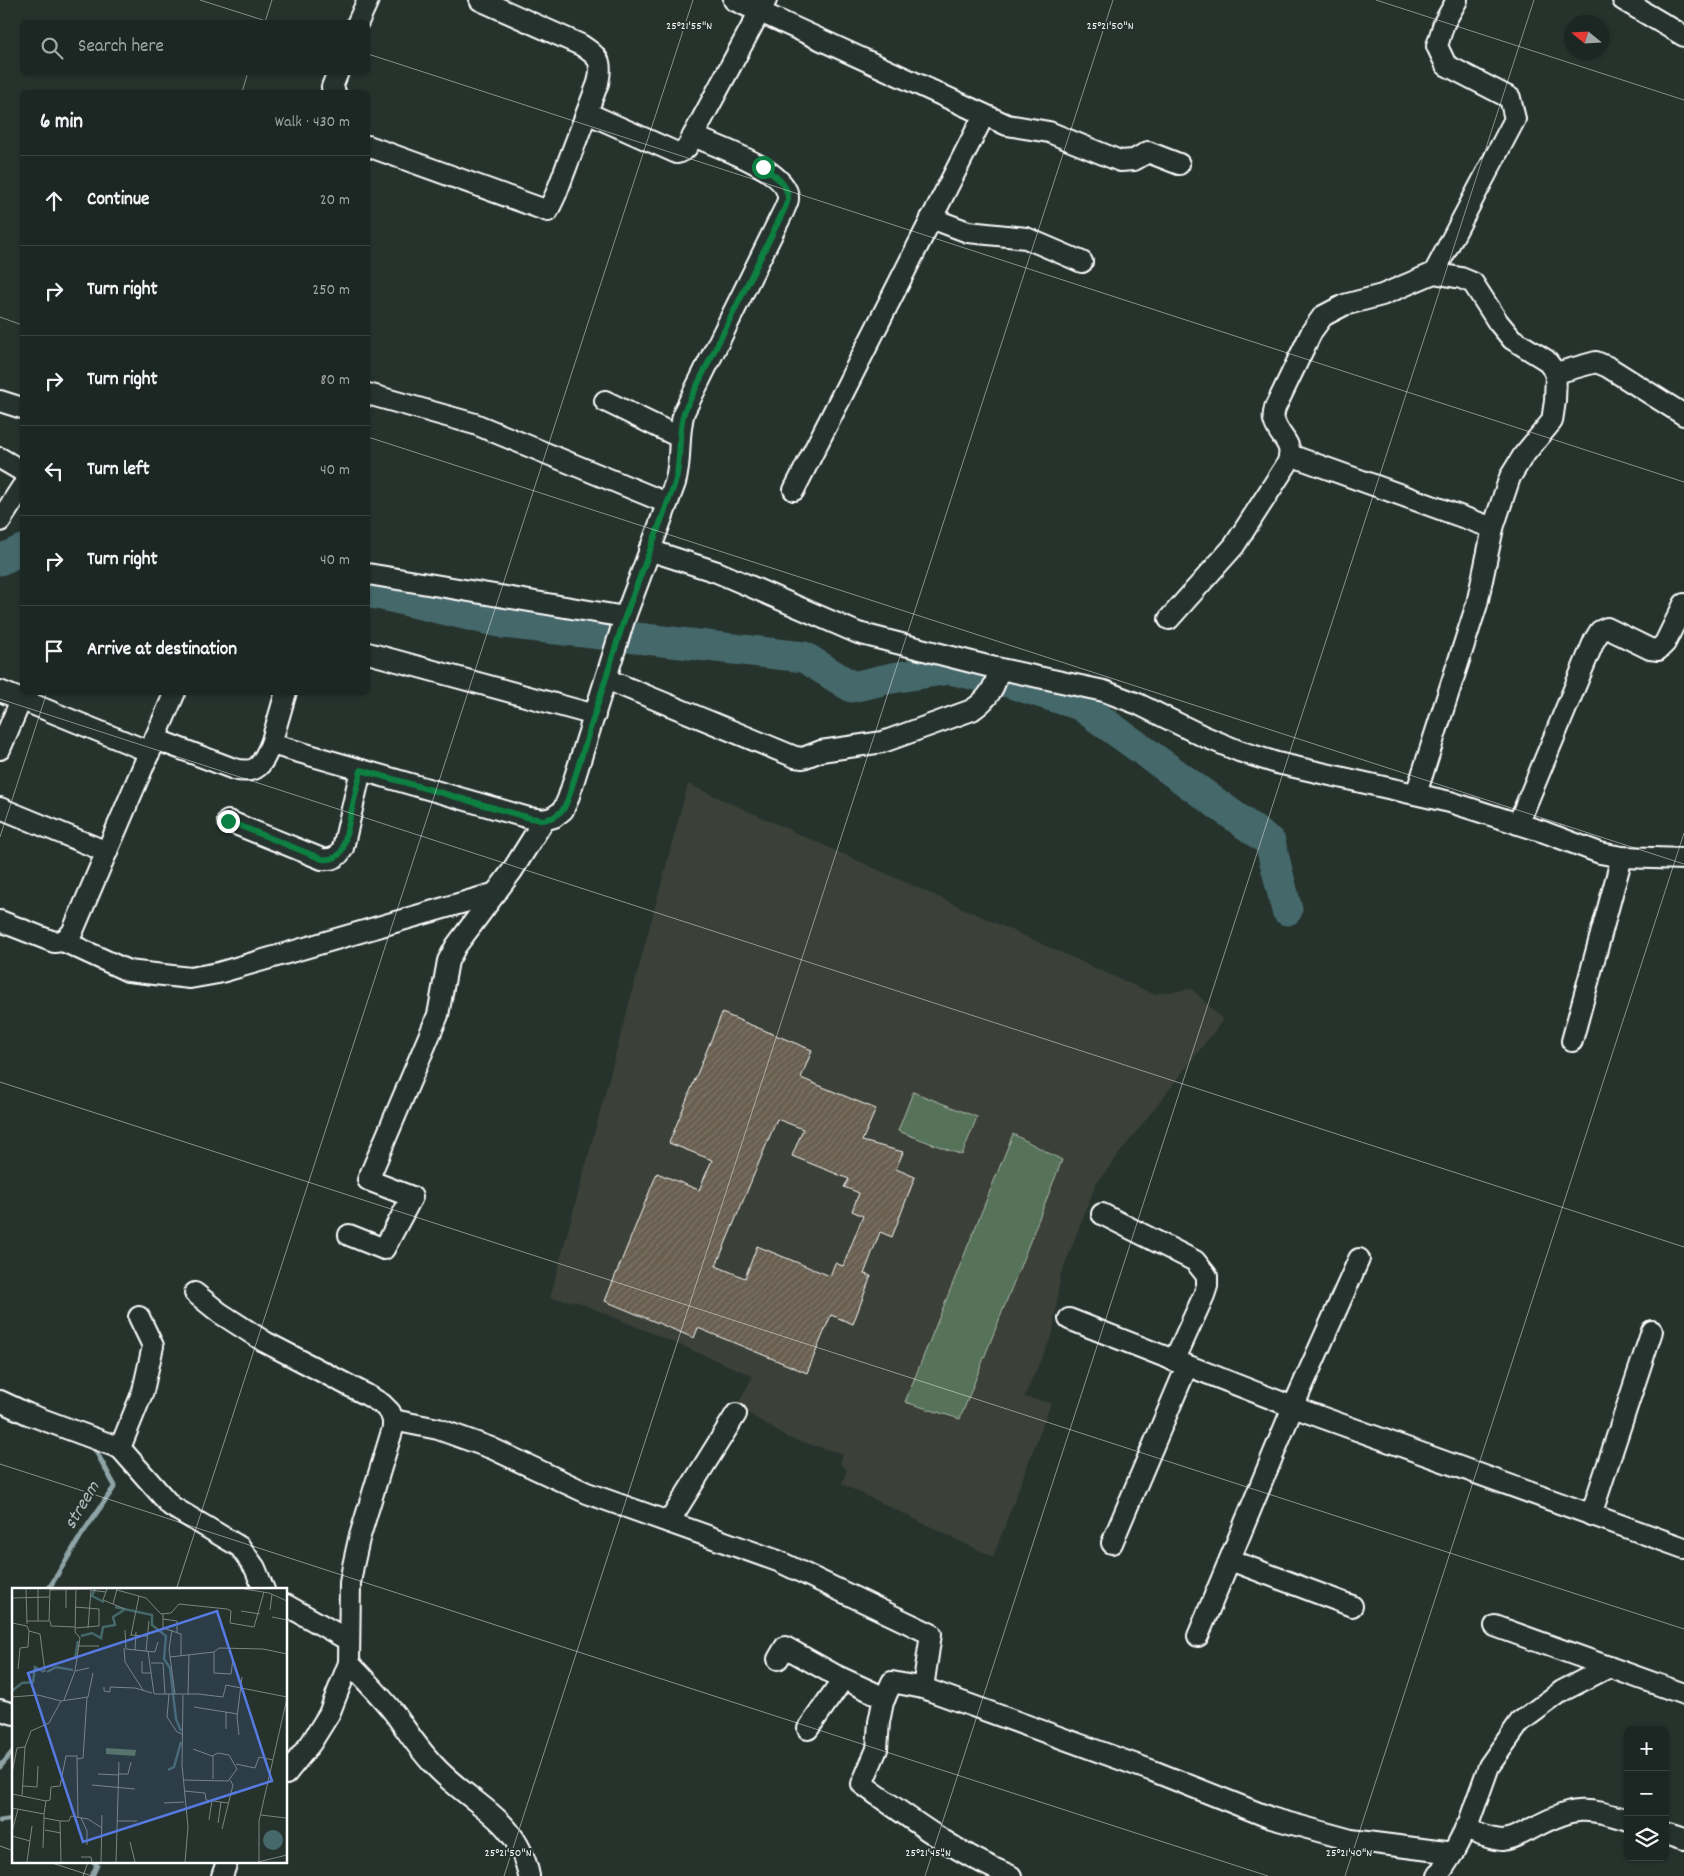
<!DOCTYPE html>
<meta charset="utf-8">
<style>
:root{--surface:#1c2622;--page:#252e2a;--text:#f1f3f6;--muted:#a0a5a5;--line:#3a4340}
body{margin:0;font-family:Dekko,sans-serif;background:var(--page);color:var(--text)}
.controls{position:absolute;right:15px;bottom:15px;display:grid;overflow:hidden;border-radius:8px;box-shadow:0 1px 4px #0004}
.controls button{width:45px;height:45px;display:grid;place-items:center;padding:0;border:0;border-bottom:1px solid var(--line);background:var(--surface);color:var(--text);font:25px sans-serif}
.compass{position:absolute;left:1564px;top:15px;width:45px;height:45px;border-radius:50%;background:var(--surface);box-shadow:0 1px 4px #0004;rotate:288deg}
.stop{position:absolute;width:15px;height:15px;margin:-11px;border:4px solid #0b8043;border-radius:50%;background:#fff}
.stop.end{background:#0b8043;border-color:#fff;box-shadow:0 1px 5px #0008}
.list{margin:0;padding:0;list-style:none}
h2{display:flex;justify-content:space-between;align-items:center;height:65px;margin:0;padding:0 20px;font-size:21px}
h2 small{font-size:16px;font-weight:400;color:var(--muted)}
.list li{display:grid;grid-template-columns:32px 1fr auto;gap:15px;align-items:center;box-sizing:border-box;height:90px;padding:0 20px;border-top:1px solid var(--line)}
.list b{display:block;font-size:19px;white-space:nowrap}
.list em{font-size:16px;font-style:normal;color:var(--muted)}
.icon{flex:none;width:28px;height:28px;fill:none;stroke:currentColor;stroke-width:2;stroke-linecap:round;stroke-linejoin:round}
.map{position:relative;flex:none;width:1684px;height:1876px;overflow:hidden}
.search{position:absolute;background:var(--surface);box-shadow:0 1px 4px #0004;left:20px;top:20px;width:350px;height:55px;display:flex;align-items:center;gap:12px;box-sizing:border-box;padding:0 18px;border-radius:8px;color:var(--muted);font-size:19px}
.panel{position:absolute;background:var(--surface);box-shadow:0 1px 4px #0004;left:20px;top:90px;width:350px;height:605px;border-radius:8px}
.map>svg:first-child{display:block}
</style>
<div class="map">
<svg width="1684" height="1876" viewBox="0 0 1684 1876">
<defs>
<pattern id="building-hatch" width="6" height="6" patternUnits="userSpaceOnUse" patternTransform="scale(1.25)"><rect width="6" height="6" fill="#675e50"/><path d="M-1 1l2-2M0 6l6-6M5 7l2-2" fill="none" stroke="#7e766a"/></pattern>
</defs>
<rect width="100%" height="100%" fill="#26332d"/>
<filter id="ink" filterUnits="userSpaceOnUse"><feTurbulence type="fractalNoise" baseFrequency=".02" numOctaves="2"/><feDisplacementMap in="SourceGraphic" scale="10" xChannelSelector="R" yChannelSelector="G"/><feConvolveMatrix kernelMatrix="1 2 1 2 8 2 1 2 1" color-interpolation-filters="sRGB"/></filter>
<g filter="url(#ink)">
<!-- built -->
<path fill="#3a4038" d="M688 784 1153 994 1192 989 1223 1020 1096 1184 1060 1277 1053 1333 1024 1397 1051 1403 993 1557 842 1484 847 1469 840 1464 843 1454 788 1438 737 1406 753 1376 578 1302 550 1298Z"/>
<!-- green -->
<g fill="#567259" stroke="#aab8ac">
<path d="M913 1092 977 1117 962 1155 898 1131Z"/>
<path d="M1013 1134 1062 1160 960 1419 905 1402Z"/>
</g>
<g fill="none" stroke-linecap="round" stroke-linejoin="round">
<!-- stream -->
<g stroke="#8fa4a6" stroke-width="5">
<path d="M48 1590 82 1534 115 1486 92 1444"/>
<path d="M0 1767 14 1750"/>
<path d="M0 1821 14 1819"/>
<path d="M92 1876 97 1865 94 1862"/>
</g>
<!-- river -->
<g stroke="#45686b" stroke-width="31">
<path d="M0 560 22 550"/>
<path d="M368 594 373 593 503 623 804 657 852 687 892 678 949 669 1011 683 1080 705 1270 842 1287 910"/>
</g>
</g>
<!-- building -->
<path fill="url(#building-hatch)" stroke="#fff" fill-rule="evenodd" d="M722 1013 812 1050 801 1078 876 1109 862 1141 903 1152 896 1169 915 1177 892 1237 880 1232 864 1274 871 1276 853 1324 831 1315 807 1373 698 1328 694 1338 605 1301 657 1173 699 1190 712 1160 669 1143ZM777 1119 803 1129 792 1156 849 1179 844 1187 859 1193 852 1211 863 1216 843 1266 835 1263 830 1276 757 1246 745 1278 716 1266Z"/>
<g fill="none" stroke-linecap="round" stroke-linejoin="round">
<!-- minor casing -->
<g stroke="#fff" stroke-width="24">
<g id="minor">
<path d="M734 0 1007 125 1049 132 1120 161 1134 160 1148 152 1179 164"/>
<path d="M1623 0 1684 36"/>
<path d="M358 22 368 0"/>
<path d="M335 92 332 87 338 72"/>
<path d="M587 113 677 153C687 151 689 144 693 136"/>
<path d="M368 146 548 211 556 194 598 83C603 61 599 57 581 45L480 0"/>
<path d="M931 218 968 232 1026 238 1082 262"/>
<path d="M1434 273 1515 119 1510 98 1446 65 1437 46 1444 23 1457 0"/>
<path d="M1556 373 1596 362 1608 367 1684 415"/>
<path d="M368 394 475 424 667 503"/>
<path d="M0 401 22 408"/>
<path d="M605 401 679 437"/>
<path d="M1290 455 1493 528"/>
<path d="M0 458 22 471"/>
<path d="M794 490 984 115"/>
<path d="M0 521 22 487"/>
<path d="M649 550 717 572 858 633 987 666 1104 691 1138 704 1203 736 1239 751 1277 763 1450 802 1544 832 1600 853 1622 857 1684 859"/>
<path d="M368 574 625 617"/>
<path d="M1169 619 1234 546 1287 464C1296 442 1278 438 1274 420 1273 417 1274 412 1275 408L1312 331 1323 316 1344 305 1382 295 1434 273 1461 278 1473 283 1498 322 1512 339 1546 360 1556 373 1555 401 1552 421 1523 456 1510 477 1493 528 1477 604 1416 794"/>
<path d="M368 653 595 715"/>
<path d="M606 679 795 757 803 758 821 751 883 742 972 710C988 699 995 688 999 669"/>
<path d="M0 691 150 752"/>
<path d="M155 739 234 769C258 775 262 764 271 744L529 818 544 820 554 817 563 810 568 799 625 617 675 483C682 459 677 436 684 412L784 210C785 207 788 202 788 199 790 170 715 146 693 136L766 0"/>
<path d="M271 744 286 692"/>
<path d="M0 749 21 700"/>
<path d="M0 808 107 852"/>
<path d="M228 821 322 859C332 860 338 858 343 848L361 770"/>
<path d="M1518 824 1594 641 1600 631 1607 628 1650 649 1658 650 1665 643 1684 604"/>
<path d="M0 921 54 942 63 941 72 933 175 692"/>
<path d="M63 941 128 971 190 978 218 973 496 893"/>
<path d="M1572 1041 1622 857"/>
<path d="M1102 1214 1195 1261 1207 1276V1286L1204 1295 1174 1361"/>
<path d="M349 1235 384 1249 412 1197 368 1180 438 1015 448 961 456 946 512 871 544 820"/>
<path d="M195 1293 220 1313 265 1342 367 1395 382 1404 390 1412 393 1420V1428L359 1539 353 1566 350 1583 349 1663"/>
<path d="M139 1317 153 1346 143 1391 120 1448 171 1506 240 1547 255 1568 264 1590"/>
<path d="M1069 1319 1293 1407 1684 1548"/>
<path d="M0 1401 28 1414 120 1448"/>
<path d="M393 1420 438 1429 491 1448 587 1493 778 1561 931 1634 923 1688"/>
<path d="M1591 1515 1652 1331"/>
<path d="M669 1522 736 1414"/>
<path d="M1112 1543 1187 1366"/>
<path d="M1230 1560 1352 1606"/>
<path d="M286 1605 348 1640"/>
<path d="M1495 1626 1684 1694"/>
<path d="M1198 1636 1293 1407 1359 1259"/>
<path d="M778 1659 785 1647 835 1675 885 1698"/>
<path d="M0 1710 14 1714"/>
<path d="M808 1729 843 1679"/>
<path d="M286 1774 311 1743 329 1714 349 1663C365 1680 381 1696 395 1714 407 1731 418 1748 432 1763 469 1805 517 1815 529 1876"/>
<path d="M1465 1829C1476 1833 1491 1840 1503 1840 1514 1839 1525 1832 1535 1827 1575 1806 1586 1807 1628 1820"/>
<path d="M1665 1833 1684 1839"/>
<path d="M222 1876 227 1862"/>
<path d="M1011 1876C956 1853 909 1818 862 1784L877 1749 879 1722 883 1702 892 1682 923 1688 1153 1771 1271 1818 1351 1840 1453 1853"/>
<path d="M1438 1876 1453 1853 1469 1822 1489 1766 1520 1722 1562 1691 1609 1667"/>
</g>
</g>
<!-- minor -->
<use href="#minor" stroke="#26332d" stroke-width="20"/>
</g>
</g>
<g fill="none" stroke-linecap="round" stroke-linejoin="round" filter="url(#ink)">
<!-- route -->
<path stroke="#0b8043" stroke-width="6" d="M228 821 322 859C332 860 339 858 343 848L361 770 530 818 544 820 554 817 563 810 568 799 625 617 675 483C682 459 677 436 684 412L784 210C785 207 788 201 788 198 788 184 773 174 763 167"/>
</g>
<!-- ticks -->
<path fill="none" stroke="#fff" stroke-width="1" stroke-opacity="0.45" d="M200 0 269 22M1376 0 1684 100M265 22 272 0M368 54 1684 482M242 92 248 72M0 317 22 325M368 437 1684 864M0 699 1684 1247M0 837 47 692M0 1082 1684 1629M0 1464 1268 1876M176 1590 693 0M0 1846 14 1851M49 1862 92 1876M83 1876 88 1862M504 1876 1113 0M925 1876 1534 0M1345 1876 1684 833"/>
<g text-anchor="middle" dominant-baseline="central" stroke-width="4" stroke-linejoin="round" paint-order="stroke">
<!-- water labels -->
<g font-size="19" font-style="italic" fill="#abbbbc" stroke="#26332d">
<text transform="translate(83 1506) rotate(-59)">streem</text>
</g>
</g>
<!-- overview -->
<g transform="translate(12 1588)">
<rect width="275" height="275" fill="#26332d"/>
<path d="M94 160 124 162 123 168 94 166Z" fill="#567259"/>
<path d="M251 252a10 10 0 1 1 20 0a10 10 0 1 1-20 0Z" fill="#45686b"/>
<path fill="none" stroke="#45686b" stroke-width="2.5" d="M83 1 80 8 92 14M103 19 140 27V37L154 48 152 71 158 80 164 131 169 143M69 48 80 45 89 50 91 39 103 37 101 29 112 22M63 71 66 53M35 84 44 79 61 82M0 103 10 95 21 94 23 79 32 84M156 182 162 179 169 154"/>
<path fill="none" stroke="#7d8581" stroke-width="1" d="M14 1 15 36M26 1V33M95 1 91 12 113 21M232 1 257 5 275 13M38 2 78 1M78 2 94 4M105 2 134 10 149 26 159 25 167 16 215 21 219 23 218 35 242 39 252 4M0 10 38 9M101 16 105 1M54 20V1M258 22 260 6M229 23 248 26M151 26V40L169 46V68M260 29 275 32M151 31 165 33V44M15 33H37L38 1M38 33 39 38 63 39M0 35 15 38 17 43 16 59 8 60 6 81M63 40 87 38V21L63 19M76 40 79 2M113 42 114 61 143 64 146 54M160 42 157 61 163 106M17 43 28 46 33 84M118 47 135 48M119 47 127 8M66 58H87M112 60 113 74 131 102M123 62 124 44M134 63 137 33M136 63 142 106H186L211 109 214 97 275 109M202 64V85L219 86 221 71M158 69 202 64 207 60 251 61 275 66M130 73V85H139M139 75H151L153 106M63 83 68 50 63 44 64 2M92 99V103L98 104V99L123 100 140 105M157 106 155 129 165 144 170 146M171 107 170 177 176 239 173 274M176 107 177 67M0 109 26 107 49 113 37 135 19 143 13 159 5 160 0 185M52 112 63 83 77 80M49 113 76 109 81 85M182 119 226 126M214 124V141M227 147 225 129 230 89M65 171 71 170 75 109M65 171 66 230M224 176 243 180 247 169 261 172M86 186 107 187M107 186H116L119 174M201 191V168M172 192 216 193 225 181 217 167 206 165 200 168 181 161M80 197 123 201M11 198 25 199 26 178M172 203 193 205 194 212 216 215M0 206 34 213 32 226M10 208 13 159M34 213 38 212 39 199 48 198 54 168H65V171M152 215 172 214M0 220 32 226V230L48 233 49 274M249 227 274 230M69 230 75 243V257M197 232 200 212M48 233H57L59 228 76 231 90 240M105 233H125M206 235 209 214M210 241 221 197 218 192M33 242 49 245M0 244 6 221M0 248 18 253M118 254 123 274M31 260 32 230M69 269H79L80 274M15 274 20 238M89 274 90 227M104 274 107 174M246 274 275 267M247 274V233L275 110"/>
<path fill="#567ae2" fill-opacity="0.15" stroke="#567ae2" stroke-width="2.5" d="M205 23 260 193 71 254 16 85Z"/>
<rect width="275" height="275" fill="none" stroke="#fff" stroke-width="2.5"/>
</g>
<g font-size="12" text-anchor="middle" fill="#fff" stroke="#26332d" stroke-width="4" stroke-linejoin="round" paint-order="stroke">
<text x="689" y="29">25°21'55"N</text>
<text x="1110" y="29">25°21'50"N</text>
<text x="508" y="1856">25°21'50"N</text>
<text x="928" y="1856">25°21'45"N</text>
<text x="1349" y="1856">25°21'40"N</text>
</g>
</svg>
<div class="controls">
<button>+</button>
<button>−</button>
<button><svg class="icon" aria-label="layers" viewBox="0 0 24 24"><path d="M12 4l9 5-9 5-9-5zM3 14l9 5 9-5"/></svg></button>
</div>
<svg class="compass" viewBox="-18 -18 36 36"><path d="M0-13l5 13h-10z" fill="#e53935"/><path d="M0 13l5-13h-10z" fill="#a0a5a5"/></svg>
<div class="stop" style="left:763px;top:167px"></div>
<div class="stop end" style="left:228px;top:821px"></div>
<div class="search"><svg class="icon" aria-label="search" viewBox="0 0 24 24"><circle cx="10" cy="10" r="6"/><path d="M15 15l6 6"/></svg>Search here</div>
<section class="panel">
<h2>6 min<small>Walk · 430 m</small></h2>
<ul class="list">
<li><svg class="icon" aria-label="ahead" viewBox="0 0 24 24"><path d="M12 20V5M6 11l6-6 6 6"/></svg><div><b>Continue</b></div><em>20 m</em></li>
<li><svg class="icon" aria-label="right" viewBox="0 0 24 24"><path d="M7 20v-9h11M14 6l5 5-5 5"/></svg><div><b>Turn right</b></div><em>250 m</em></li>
<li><svg class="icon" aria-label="right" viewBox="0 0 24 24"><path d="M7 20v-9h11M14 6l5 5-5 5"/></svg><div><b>Turn right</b></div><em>80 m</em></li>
<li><svg class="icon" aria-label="left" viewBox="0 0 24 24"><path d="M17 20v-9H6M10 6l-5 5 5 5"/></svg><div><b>Turn left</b></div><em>40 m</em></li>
<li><svg class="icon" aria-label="right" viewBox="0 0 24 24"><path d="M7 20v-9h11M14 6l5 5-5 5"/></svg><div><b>Turn right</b></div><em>40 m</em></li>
<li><svg class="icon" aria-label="arrive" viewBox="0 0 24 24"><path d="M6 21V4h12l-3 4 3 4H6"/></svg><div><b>Arrive at destination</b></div></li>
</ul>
</section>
</div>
